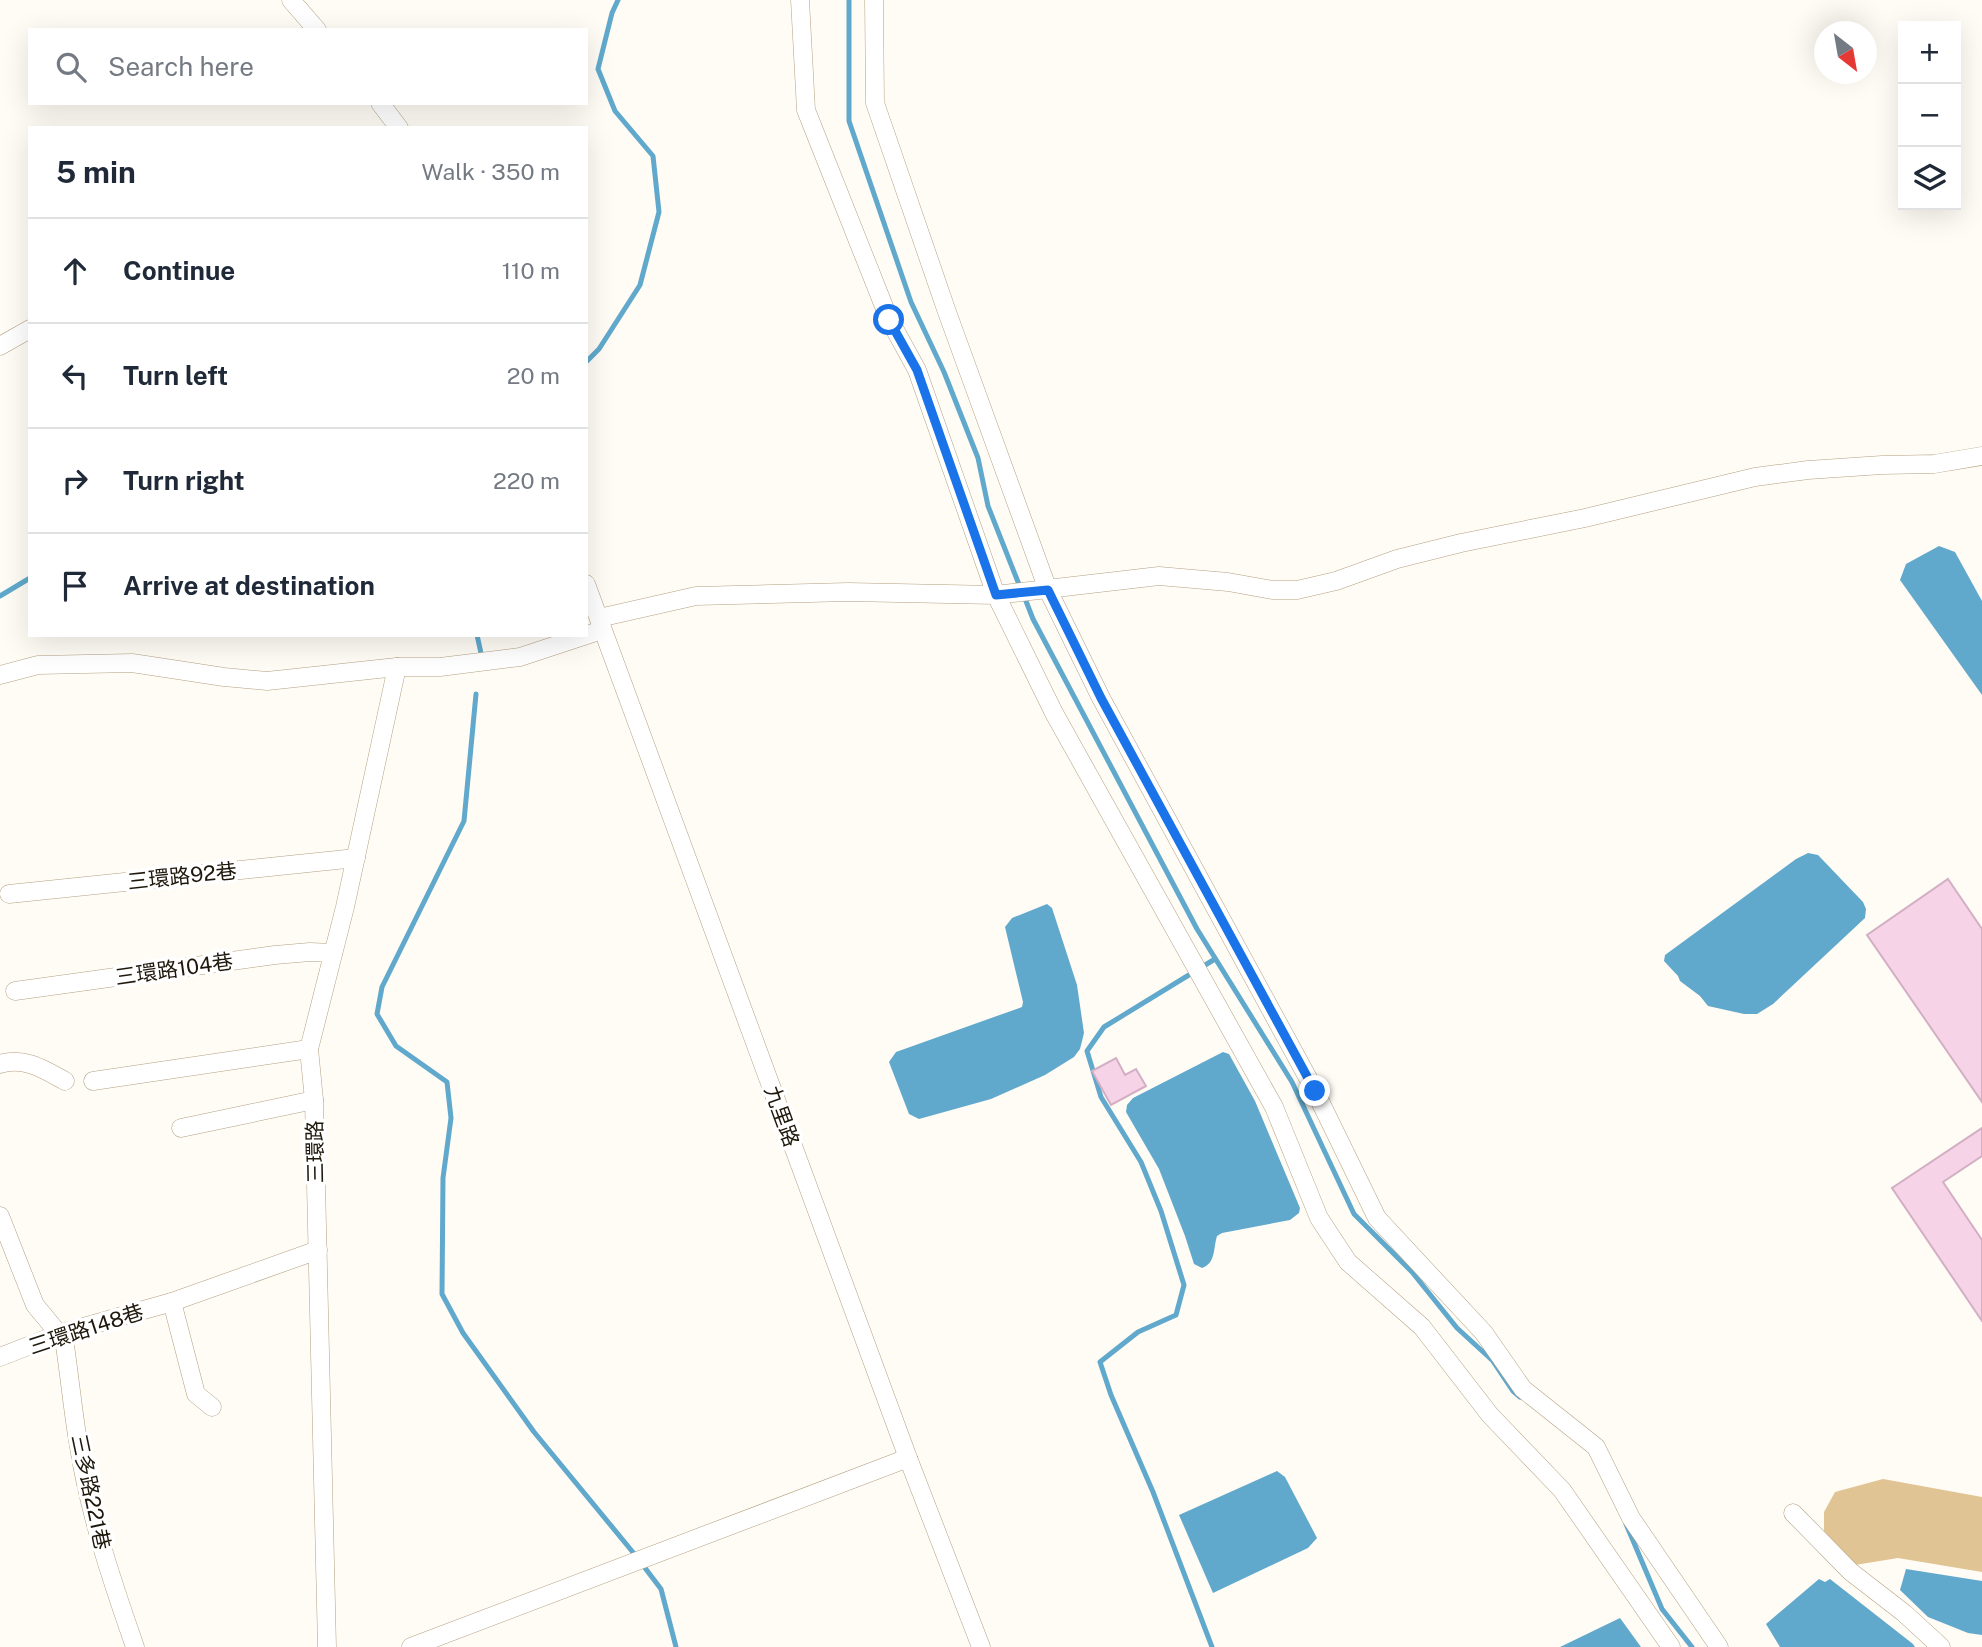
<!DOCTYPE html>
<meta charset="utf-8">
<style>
:root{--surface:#fff;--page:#f2f2f3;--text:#1f2937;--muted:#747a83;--line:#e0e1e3}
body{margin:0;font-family:"Public Sans","Noto Sans TC",sans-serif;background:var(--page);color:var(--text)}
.controls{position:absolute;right:21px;top:21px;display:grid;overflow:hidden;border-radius:0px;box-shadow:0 7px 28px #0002}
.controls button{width:63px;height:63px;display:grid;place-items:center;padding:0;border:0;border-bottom:2px solid var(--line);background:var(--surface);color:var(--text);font:35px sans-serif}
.compass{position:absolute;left:1814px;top:21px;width:63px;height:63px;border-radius:50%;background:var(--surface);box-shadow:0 7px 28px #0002;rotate:149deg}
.stop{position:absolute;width:21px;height:21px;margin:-16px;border:5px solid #1a73e8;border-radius:50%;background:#fff}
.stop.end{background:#1a73e8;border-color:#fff;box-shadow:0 2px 7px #0008}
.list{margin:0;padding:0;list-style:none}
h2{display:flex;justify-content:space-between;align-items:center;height:91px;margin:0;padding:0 28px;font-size:30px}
h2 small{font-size:23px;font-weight:400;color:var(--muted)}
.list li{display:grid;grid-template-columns:46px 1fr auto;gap:21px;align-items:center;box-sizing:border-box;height:105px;padding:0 28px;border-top:2px solid var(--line)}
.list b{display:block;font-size:26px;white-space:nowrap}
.list em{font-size:23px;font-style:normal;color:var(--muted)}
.icon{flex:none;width:38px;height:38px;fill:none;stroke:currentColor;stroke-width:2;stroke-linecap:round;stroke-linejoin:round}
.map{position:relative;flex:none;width:1982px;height:1647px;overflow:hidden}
.search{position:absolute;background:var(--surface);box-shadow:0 7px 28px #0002;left:28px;top:28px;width:560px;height:77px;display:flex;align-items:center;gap:18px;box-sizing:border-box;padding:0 24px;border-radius:0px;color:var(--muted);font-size:26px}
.panel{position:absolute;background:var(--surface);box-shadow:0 7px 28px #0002;left:28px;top:126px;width:560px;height:511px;border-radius:0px}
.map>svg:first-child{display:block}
</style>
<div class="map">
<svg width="1982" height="1647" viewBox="0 0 1982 1647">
<rect width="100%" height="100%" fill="#fffbf5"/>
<!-- green -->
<path fill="#e1c493" d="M1883 1479 1982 1497V1572L1898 1558 1855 1565 1824 1531V1512L1835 1492Z"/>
<!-- water -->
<g fill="#60a9cc">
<path d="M1939 546 1955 552 1982 601V695L1900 580 1906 564Z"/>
<path d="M1808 853 1818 855 1863 902 1866 909 1865 918 1773 1004 1757 1014H1744L1708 1006 1700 996 1680 981 1678 976 1664 961 1665 955 1796 859Z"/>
<path d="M1047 904 1052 908 1077 985 1084 1033 1080 1049 1074 1057 1045 1075 991 1099 919 1119 909 1114 889 1062 896 1052 1022 1007 1023 1002 1005 927 1012 918Z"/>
<path d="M1223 1052 1229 1054 1255 1101 1300 1208 1299 1213 1290 1220 1222 1233 1217 1236C1213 1249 1216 1263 1202 1268L1194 1264 1185 1236 1159 1169 1126 1112 1127 1105 1133 1098Z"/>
<path d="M1277 1471 1285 1477 1317 1538 1308 1548 1213 1593 1179 1515Z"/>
<path d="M1906 1569 1982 1581V1635L1968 1633 1928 1617 1900 1590Z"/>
<path d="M1819 1579 1825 1582 1830 1579 1913 1644 1915 1647H1780L1766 1624Z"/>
<path d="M1620 1618 1641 1647H1560Z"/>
</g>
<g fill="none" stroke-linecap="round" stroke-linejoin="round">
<!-- stream -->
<g stroke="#60a9cc" stroke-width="5">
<path d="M849 0V121L911 302 944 372 978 458 988 506 1020 587"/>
<path d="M586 362 599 349 640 285 659 212 653 156 615 111 598 69 612 13 618 0"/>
<path d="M0 596 30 578"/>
<path d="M1024 596 1033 619 1197 929 1292 1082 1354 1214 1412 1272 1457 1328 1493 1361 1513 1391 1520 1397"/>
<path d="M477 635 481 653"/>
<path d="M476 694 464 821 382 987 377 1014 396 1046 447 1082 451 1118 443 1178 442 1294 463 1333 534 1432 636 1556"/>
<path d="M1626 1524 1662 1609 1692 1647"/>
<path d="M642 1564 661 1589 676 1647"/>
<path d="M1212 1647 1153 1492 1111 1395 1100 1362 1138 1332 1176 1315 1184 1285 1161 1211 1141 1162 1101 1097 1087 1051 1104 1027 1215 959"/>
</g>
</g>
<!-- building -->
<g fill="#f6d3e7" stroke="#d2afc3" stroke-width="2">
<path d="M1948 879 1982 929V1102L1867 935Z"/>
<path d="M1116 1058 1125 1075 1136 1069 1146 1086 1111 1105 1092 1071Z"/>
<path d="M1982 1128V1156L1943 1182 1982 1240V1321L1892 1188Z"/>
</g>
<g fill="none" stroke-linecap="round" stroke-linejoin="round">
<!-- minor casing -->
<g stroke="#b4a182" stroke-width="19">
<g id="minor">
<path d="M291 0 317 30"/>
<path d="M800 0 806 110 889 319 917 370 996 595 1054 713 1274 1107 1319 1218 1348 1262 1422 1327 1490 1415 1562 1490 1671 1647"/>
<path d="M874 0 875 103 947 312 1048 590 1101 698 1315 1091 1377 1218 1484 1333 1523 1389 1596 1447 1631 1518 1719 1647"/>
<path d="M380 103 399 128"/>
<path d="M0 346 30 329"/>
<path d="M586 584 908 1458 981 1647"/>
<path d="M599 618 696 596 848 592 996 595 1159 576 1228 582 1272 590H1297L1336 581 1397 559 1461 543 1585 518 1755 477 1808 470 1882 465 1934 464 1982 456"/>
<path d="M0 675 38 665 132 663 224 677 267 681 397 667H440L520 657 602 630"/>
<path d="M9 894 356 858"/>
<path d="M15 991 275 955 310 952 333 953"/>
<path d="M0 1064C24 1056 45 1070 65 1081"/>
<path d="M93 1081 309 1049"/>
<path d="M181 1128 314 1100"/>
<path d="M0 1216 35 1305 59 1334 65 1346C70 1379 73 1413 79 1447 90 1516 112 1581 135 1647"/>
<path d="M172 1302 196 1394 212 1407"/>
<path d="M0 1357 59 1334 172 1302 318 1250"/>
<path d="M1793 1513 1851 1572 1904 1613 1941 1647"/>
<path d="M327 1647 314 1100 309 1049 345 907 397 667"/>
<path d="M411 1647 908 1458"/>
</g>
</g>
<!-- minor -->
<use href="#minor" stroke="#fff" stroke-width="18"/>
</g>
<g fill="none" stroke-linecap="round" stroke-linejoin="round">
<!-- route -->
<path stroke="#1a73e8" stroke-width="9" d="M889 320 917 370 996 595 1048 590 1101 698 1315 1091"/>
</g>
<g text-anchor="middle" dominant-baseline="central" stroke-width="7" stroke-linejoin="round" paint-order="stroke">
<!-- street labels -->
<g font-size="21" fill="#1e170b" stroke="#fff">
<text transform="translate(182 876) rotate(-6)">三環路92巷</text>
<text transform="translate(174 969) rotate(-8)">三環路104巷</text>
<text transform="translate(782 1116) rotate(70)">九里路</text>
<text transform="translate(315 1152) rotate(-91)">三環路</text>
<text transform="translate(86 1329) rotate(-18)">三環路148巷</text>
<text transform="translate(91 1492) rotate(78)">三多路221巷</text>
</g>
</g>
</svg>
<div class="controls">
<button>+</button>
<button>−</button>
<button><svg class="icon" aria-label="layers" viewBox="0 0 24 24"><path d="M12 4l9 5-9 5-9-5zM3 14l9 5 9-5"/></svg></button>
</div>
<svg class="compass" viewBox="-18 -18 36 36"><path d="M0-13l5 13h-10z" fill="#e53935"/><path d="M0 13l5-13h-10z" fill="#747a83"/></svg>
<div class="stop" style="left:889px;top:320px"></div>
<div class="stop end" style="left:1315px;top:1091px"></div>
<div class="search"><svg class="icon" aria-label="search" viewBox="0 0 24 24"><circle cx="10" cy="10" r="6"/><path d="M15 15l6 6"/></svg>Search here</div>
<section class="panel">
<h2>5 min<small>Walk · 350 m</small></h2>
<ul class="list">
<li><svg class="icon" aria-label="ahead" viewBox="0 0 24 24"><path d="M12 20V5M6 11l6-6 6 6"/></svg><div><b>Continue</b></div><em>110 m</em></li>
<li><svg class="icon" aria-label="left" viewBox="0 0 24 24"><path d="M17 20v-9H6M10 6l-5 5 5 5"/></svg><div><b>Turn left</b></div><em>20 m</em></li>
<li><svg class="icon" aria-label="right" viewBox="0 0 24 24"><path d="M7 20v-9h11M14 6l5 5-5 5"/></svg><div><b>Turn right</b></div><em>220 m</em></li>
<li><svg class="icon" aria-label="arrive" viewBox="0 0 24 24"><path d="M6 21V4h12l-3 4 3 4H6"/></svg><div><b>Arrive at destination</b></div></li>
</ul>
</section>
</div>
